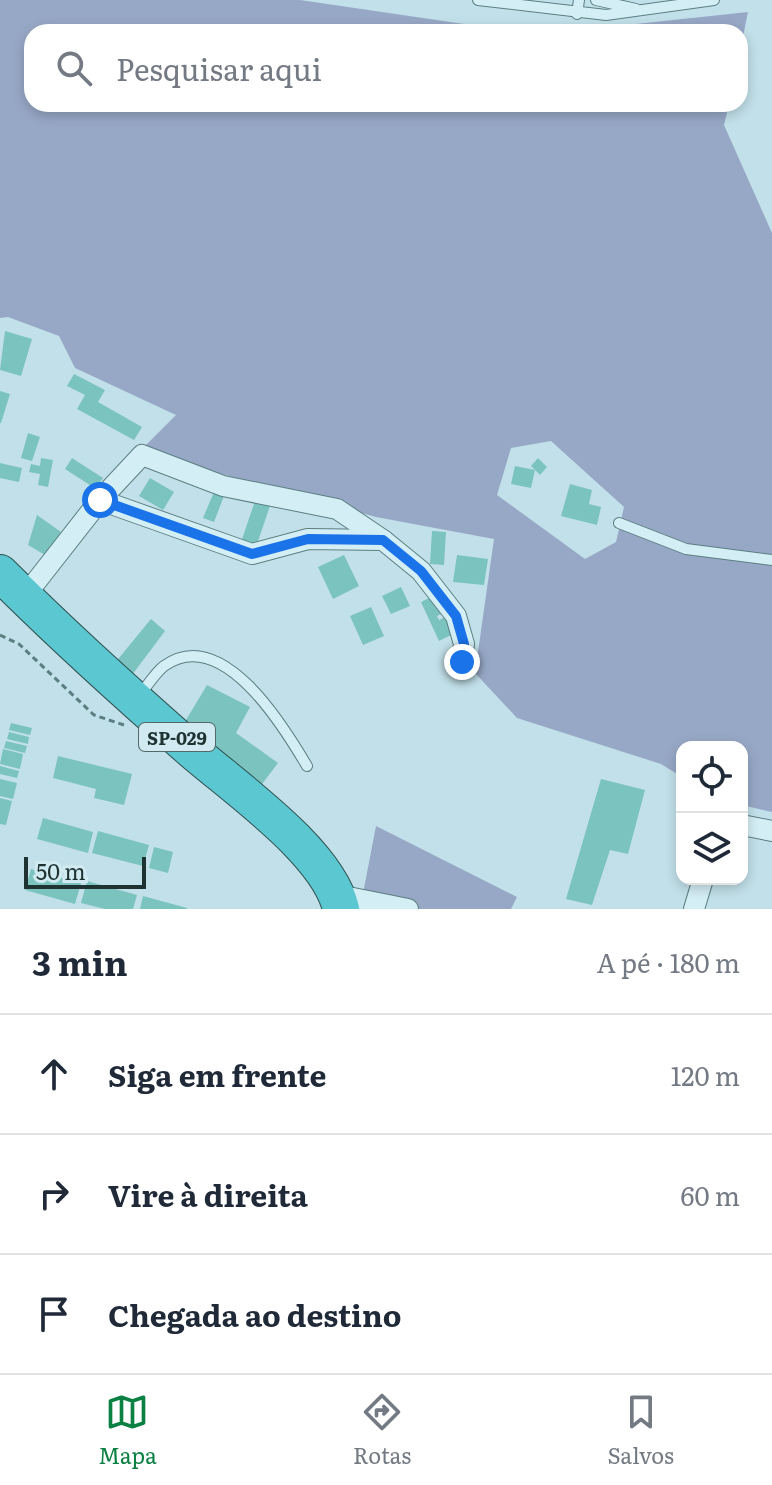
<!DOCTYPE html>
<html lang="pt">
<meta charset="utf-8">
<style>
:root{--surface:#fff;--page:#f2f2f3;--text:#1f2937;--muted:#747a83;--line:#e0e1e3;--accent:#0b8043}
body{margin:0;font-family:Literata,serif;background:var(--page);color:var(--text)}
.controls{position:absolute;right:24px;bottom:24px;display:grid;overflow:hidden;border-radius:16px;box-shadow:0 4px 12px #0003}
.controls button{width:72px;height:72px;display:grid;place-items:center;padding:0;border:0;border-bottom:2px solid var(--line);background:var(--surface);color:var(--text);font:40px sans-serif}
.scale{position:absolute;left:24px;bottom:20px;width:122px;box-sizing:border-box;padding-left:8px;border:4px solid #1e3232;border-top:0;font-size:22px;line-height:28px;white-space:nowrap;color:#1e3232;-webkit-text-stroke:6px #d1eaf1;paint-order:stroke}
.stop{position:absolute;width:24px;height:24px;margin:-18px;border:6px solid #1a73e8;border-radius:50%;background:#fff}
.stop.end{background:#1a73e8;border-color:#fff;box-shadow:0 2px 8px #0008}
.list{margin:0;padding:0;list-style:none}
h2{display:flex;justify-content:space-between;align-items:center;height:104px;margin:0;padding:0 32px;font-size:34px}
h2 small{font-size:26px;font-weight:400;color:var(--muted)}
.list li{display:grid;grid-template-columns:52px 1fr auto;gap:24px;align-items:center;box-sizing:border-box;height:120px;padding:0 32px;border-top:2px solid var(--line)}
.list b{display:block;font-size:30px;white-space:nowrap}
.list em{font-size:26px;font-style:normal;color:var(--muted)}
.icon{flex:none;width:44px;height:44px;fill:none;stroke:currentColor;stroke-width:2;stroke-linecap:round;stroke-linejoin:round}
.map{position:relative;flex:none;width:772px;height:909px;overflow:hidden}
.search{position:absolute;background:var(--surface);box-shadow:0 4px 12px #0003;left:24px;right:24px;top:24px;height:88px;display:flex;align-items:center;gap:20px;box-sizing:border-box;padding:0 28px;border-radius:24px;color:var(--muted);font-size:30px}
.sheet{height:464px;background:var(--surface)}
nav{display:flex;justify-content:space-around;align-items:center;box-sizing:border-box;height:112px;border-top:2px solid var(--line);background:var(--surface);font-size:22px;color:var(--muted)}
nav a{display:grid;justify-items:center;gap:4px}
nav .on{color:var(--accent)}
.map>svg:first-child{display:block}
</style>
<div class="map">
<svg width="772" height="909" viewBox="0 0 772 909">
<rect width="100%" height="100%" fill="#c2e0e9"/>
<!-- green -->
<g fill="#97a8c6" fill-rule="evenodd">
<path d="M0 0H300L518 32H32V104H729L724 125 772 233V812L742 805V747H682V777L661 764 517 718 475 673 494 539 376 517 140 451 176 415 75 368 59 336 8 317 0 318ZM551 441 624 507 616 542 585 559 497 495 511 448Z"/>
<path d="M748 12 740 51V32H561Z"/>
<path d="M376 826 517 897 511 909H360Z"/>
</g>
<!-- building -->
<g fill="#7bc3bf">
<path d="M5 331 32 339 21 376 0 370Z"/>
<path d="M74 374 105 390 98 402 142 427 134 440 77 409 85 395 67 386Z"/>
<path d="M0 391 10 394 1 423H0Z"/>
<path d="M28 433 40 437 32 461 21 458Z"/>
<path d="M41 458 53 460 48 487 38 485 40 474 29 472 31 464 40 466Z"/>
<path d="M72 458 103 478 96 489 65 469Z"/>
<path d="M538 458 547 467 540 475 531 466Z"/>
<path d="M0 463 22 468 19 482 0 478Z"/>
<path d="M515 466 535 470 531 488 511 484Z"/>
<path d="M150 478 174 492 163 510 139 496Z"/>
<path d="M570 484 592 490 589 504 601 507 597 525 561 516Z"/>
<path d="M214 492 224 496 214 522 203 518Z"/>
<path d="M257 495 272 500 255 550 240 545Z"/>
<path d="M37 515 61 532 45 555 28 545Z"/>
<path d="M432 531 446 532 444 565 430 564Z"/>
<path d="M344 555 359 586 333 599 318 567Z"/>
<path d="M457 555 488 559 484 585 453 582Z"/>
<path d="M401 587 410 606 391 614 382 596Z"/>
<path d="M433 596 441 614 437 616 439 620 450 615 457 632 439 641 421 602Z"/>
<path d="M371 607 384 636 363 645 350 616Z"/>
<path d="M151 619 165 631 129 679 114 664Z"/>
<path d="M207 685 250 707 236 733 278 763 259 788 183 725Z"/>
<path d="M11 723 32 728 30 735 9 730Z"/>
<path d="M9 732 29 737 28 744 7 739Z"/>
<path d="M6 741 27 746 25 753 4 748Z"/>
<path d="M3 749 23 754 20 769 0 764Z"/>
<path d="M58 756 132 774 124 805 94 798 96 789 53 778Z"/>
<path d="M0 766 19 771 17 778 0 774Z"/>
<path d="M0 779 17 783 13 799 0 796Z"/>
<path d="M601 779 645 790 628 854 610 850 592 905 566 899Z"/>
<path d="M0 798 12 801 6 825 0 824Z"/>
<path d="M43 818 93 832 88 853 37 839Z"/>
<path d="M98 831 149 845 143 866 92 853Z"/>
<path d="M154 847 173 852 168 873 149 868Z"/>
<path d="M31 869 81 883 75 904 25 890Z"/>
<path d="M87 881 137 895 133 909H105L81 903Z"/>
<path d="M143 896 187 908V909H140Z"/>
</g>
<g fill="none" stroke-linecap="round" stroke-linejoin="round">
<!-- lane casing -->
<g stroke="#5b7f81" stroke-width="12">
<g id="lane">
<path d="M478 0 606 15 714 0"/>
<path d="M596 0 636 9"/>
<path d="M577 14 579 0"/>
<path d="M619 523 686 549 772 560"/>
<path d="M140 695C147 686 155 673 164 666 222 624 284 727 307 766"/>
</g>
</g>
<!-- street casing -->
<g stroke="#5b7f81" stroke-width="22">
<g id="street">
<path d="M100 500 252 554 308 539 383 540 421 571 456 616 464 644 462 662"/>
<path d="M24 597 100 500 142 455 223 486 337 509 383 540"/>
<path d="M742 825 772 831"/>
<path d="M338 895 408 909"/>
<path d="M694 909 703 879"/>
</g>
</g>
<!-- highway casing -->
<g stroke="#2f4f4e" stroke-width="38">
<path id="highway" d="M0 573C60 633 124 691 188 747 232 786 328 851 341 909"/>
</g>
<!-- path -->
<path stroke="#5b7f81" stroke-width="3" stroke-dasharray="6 4" stroke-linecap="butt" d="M0 635 19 644 94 715 124 725"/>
<!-- lane -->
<use href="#lane" stroke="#d4eef5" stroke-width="10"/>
<!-- street -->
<use href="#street" stroke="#d4eef5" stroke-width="20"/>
<!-- highway -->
<use href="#highway" stroke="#5ac7d1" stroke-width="36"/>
</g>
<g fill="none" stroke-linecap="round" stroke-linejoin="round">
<!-- route -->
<path stroke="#1a73e8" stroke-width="10" d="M100 500 252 554 308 539 383 540 421 571 456 616 464 644 462 662"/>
</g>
<g text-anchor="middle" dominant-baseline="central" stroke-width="7" stroke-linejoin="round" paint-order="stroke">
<!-- shield labels -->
<rect fill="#d1eaf1" stroke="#54696b" stroke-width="2" x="139" y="723" width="76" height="28" rx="6"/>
<g font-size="18" font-weight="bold" fill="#1e3232">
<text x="177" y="737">SP-029</text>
</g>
</g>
</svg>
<div class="controls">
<button><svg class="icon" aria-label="locate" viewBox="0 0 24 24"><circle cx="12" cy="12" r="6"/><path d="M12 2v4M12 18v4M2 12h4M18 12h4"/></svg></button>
<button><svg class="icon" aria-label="layers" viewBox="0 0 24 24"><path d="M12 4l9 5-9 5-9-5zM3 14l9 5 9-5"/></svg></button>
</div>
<div class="scale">50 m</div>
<div class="stop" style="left:100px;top:500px"></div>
<div class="stop end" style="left:462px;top:662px"></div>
<div class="search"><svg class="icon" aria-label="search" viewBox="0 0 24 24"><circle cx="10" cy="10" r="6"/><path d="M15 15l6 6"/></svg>Pesquisar aqui</div>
</div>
<section class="sheet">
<h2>3 min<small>A pé · 180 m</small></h2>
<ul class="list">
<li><svg class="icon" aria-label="ahead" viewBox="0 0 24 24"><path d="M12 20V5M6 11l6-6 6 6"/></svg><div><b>Siga em frente</b></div><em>120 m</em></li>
<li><svg class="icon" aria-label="right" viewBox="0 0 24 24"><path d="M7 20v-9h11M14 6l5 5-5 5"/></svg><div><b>Vire à direita</b></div><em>60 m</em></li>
<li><svg class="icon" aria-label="arrive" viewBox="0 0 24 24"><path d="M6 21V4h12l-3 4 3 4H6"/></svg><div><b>Chegada ao destino</b></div></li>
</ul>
</section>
<nav>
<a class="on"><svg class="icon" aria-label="map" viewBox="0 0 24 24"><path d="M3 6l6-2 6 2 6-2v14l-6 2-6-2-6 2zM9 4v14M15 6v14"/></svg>Mapa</a>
<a><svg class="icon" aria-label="directions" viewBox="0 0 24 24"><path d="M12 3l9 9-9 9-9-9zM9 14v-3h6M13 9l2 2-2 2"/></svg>Rotas</a>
<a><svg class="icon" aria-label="saved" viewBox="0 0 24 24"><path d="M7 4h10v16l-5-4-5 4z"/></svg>Salvos</a>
</nav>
